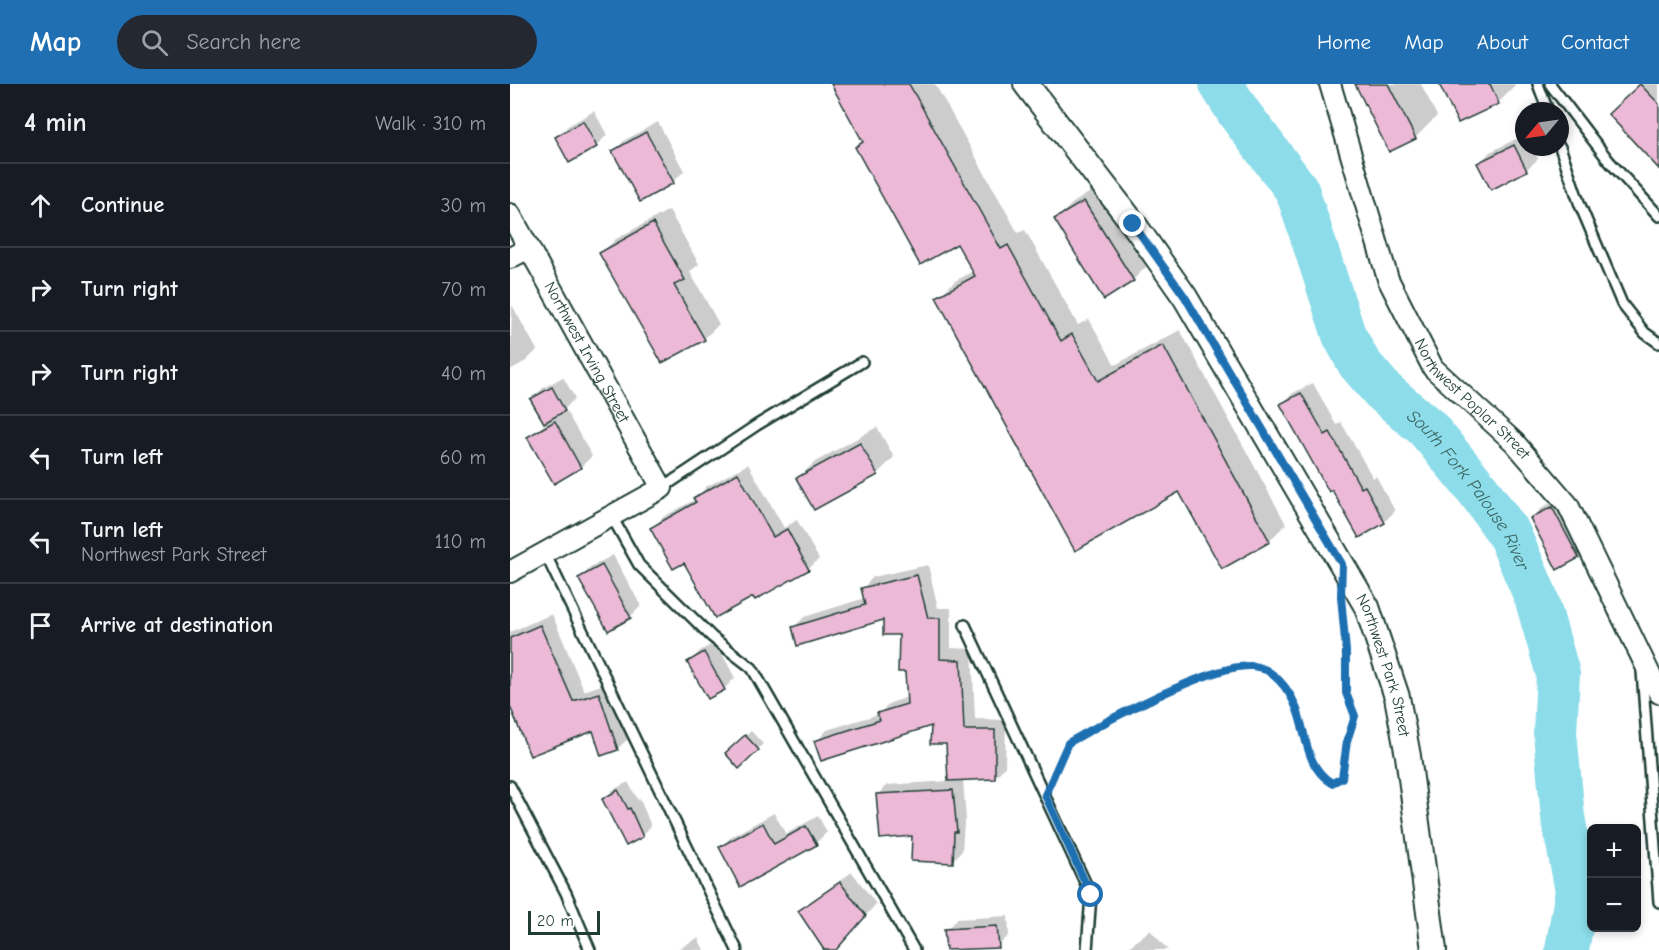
<!DOCTYPE html>
<meta charset="utf-8">
<style>
:root{--surface:#171b24;--page:#242831;--text:#f1f3f6;--muted:#9ea1a6;--line:#363941;--accent:#1f6fb2}
body{margin:0;font-family:"Comic Neue",sans-serif;background:var(--page);color:var(--text)}
.controls{position:absolute;right:18px;bottom:18px;display:grid;overflow:hidden;border-radius:9px;box-shadow:0 3px 9px #0003}
.controls button{width:54px;height:54px;display:grid;place-items:center;padding:0;border:0;border-bottom:2px solid var(--line);background:var(--surface);color:var(--text);font:30px sans-serif}
.compass{position:absolute;left:1005px;top:18px;width:54px;height:54px;border-radius:50%;background:var(--surface);box-shadow:0 3px 9px #0003;rotate:241deg}
.scale{position:absolute;left:18px;bottom:15px;width:72px;box-sizing:border-box;padding-left:6px;border:3px solid #1f3d34;border-top:0;font-size:16px;line-height:21px;white-space:nowrap;color:#1f3d34;-webkit-text-stroke:4px #fff;paint-order:stroke}
.stop{position:absolute;width:18px;height:18px;margin:-14px;border:4px solid #1f6fb2;border-radius:50%;background:#fff}
.stop.end{background:#1f6fb2;border-color:#fff;box-shadow:0 2px 6px #0008}
.list{margin:0;padding:0;list-style:none}
h2{display:flex;justify-content:space-between;align-items:center;height:78px;margin:0;padding:0 24px;font-size:26px}
h2 small{font-size:20px;font-weight:400;color:var(--muted)}
.list li{display:grid;grid-template-columns:39px 1fr auto;gap:18px;align-items:center;box-sizing:border-box;height:84px;padding:0 24px;border-top:2px solid var(--line)}
.list b{display:block;font-size:22px;white-space:nowrap}
.list p{margin:0;font-size:20px;white-space:nowrap;color:var(--muted)}
.list em{font-size:20px;font-style:normal;color:var(--muted)}
.icon{flex:none;width:33px;height:33px;fill:none;stroke:currentColor;stroke-width:2;stroke-linecap:round;stroke-linejoin:round}
.map{position:relative;flex:none;width:1149px;height:866px;overflow:hidden}
header{display:flex;align-items:center;gap:36px;box-sizing:border-box;height:84px;padding:0 30px;background:var(--accent);color:#fff}
header strong{font-size:28px}
nav{display:flex;gap:33px;margin-inline-start:auto;font-size:21px}
.search{width:420px;height:54px;background:var(--page);display:flex;align-items:center;gap:15px;box-sizing:border-box;padding:0 21px;border-radius:33px;color:var(--muted);font-size:22px}
main{display:flex}
aside{flex:1;background:var(--surface)}
.map>svg:first-child{display:block}
</style>
<header>
<strong>Map</strong>
<div class="search"><svg class="icon" aria-label="search" viewBox="0 0 24 24"><circle cx="10" cy="10" r="6"/><path d="M15 15l6 6"/></svg>Search here</div>
<nav><a>Home</a><a>Map</a><a>About</a><a>Contact</a></nav>
</header>
<main>
<aside>
<h2>4 min<small>Walk · 310 m</small></h2>
<ul class="list">
<li><svg class="icon" aria-label="ahead" viewBox="0 0 24 24"><path d="M12 20V5M6 11l6-6 6 6"/></svg><div><b>Continue</b></div><em>30 m</em></li>
<li><svg class="icon" aria-label="right" viewBox="0 0 24 24"><path d="M7 20v-9h11M14 6l5 5-5 5"/></svg><div><b>Turn right</b></div><em>70 m</em></li>
<li><svg class="icon" aria-label="right" viewBox="0 0 24 24"><path d="M7 20v-9h11M14 6l5 5-5 5"/></svg><div><b>Turn right</b></div><em>40 m</em></li>
<li><svg class="icon" aria-label="left" viewBox="0 0 24 24"><path d="M17 20v-9H6M10 6l-5 5 5 5"/></svg><div><b>Turn left</b></div><em>60 m</em></li>
<li><svg class="icon" aria-label="left" viewBox="0 0 24 24"><path d="M17 20v-9H6M10 6l-5 5 5 5"/></svg><div><b>Turn left</b><p>Northwest Park Street</p></div><em>110 m</em></li>
<li><svg class="icon" aria-label="arrive" viewBox="0 0 24 24"><path d="M6 21V4h12l-3 4 3 4H6"/></svg><div><b>Arrive at destination</b></div></li>
</ul>
</aside>
<div class="map">
<svg width="1149" height="866" viewBox="0 0 1149 866">
<rect width="100%" height="100%" fill="#fff"/>
<filter id="ink" filterUnits="userSpaceOnUse"><feTurbulence type="fractalNoise" baseFrequency=".0167" numOctaves="2"/><feDisplacementMap in="SourceGraphic" scale="12" xChannelSelector="R" yChannelSelector="G"/><feConvolveMatrix kernelMatrix="1 2 1 2 8 2 1 2 1" color-interpolation-filters="sRGB"/></filter>
<g filter="url(#ink)">
<!-- shadow -->
<g fill="#0003">
<path d="M323 0H425L508 149 515 146 568 241 579 235 605 281 670 246 776 440 759 457 670 406 428 213 445 197 464 187 448 158 346 63 354 56Z"/>
<path d="M847 0H911L927 32 905 54Z"/>
<path d="M931 0H1004L1005 2 988 19Z"/>
<path d="M1131 0H1149V83L1116 14Z"/>
<path d="M84 27 97 51 86 62 47 53 58 42Z"/>
<path d="M148 38 174 87 163 98 131 116 104 67 115 56Z"/>
<path d="M1014 51V63H1022L1028 75 1016 86 969 79 980 68Z"/>
<path d="M591 101 640 179 623 196 546 135 563 119Z"/>
<path d="M159 126 189 180 180 188 209 240 194 255 91 169 106 155Z"/>
<path d="M2 221 27 266 16 277 0 286Z"/>
<path d="M53 293 65 314 50 330 56 327 82 372 71 383 19 353 36 339 22 315 33 304Z"/>
<path d="M803 299 826 341 831 338 863 394 866 392 885 427 874 438 772 320 783 309Z"/>
<path d="M367 343 384 373 367 390 288 394 305 378Z"/>
<path d="M238 380 274 444 287 436 309 475 298 485 174 476 142 444 153 433 186 415 196 403Z"/>
<path d="M1053 413 1079 462 1068 473 1022 434 1033 423Z"/>
<path d="M103 471 131 522 120 533 70 495 81 483Z"/>
<path d="M418 481 428 524H441V564L462 565 465 635 496 636 495 683 484 694 453 695 456 736 454 739 452 767 442 777 404 750 367 711 377 701 439 697 437 659 423 640 306 658 317 646 369 630 380 619 398 613 391 550 375 534 283 544 294 533 355 514 352 505 363 493Z"/>
<path d="M42 530 74 607 100 598 119 654 107 665 83 645 0 619V548Z"/>
<path d="M206 558 225 594 214 605 179 578 190 567Z"/>
<path d="M241 647 253 660 229 682 217 669Z"/>
<path d="M118 698 128 716 130 715 141 742 132 752 94 716 103 706Z"/>
<path d="M264 729 276 750 308 732 317 748 306 759 211 763 222 752Z"/>
<path d="M342 788 366 820 325 866H316L290 828 301 817Z"/>
<path d="M498 832 499 851 488 862 436 846 447 835Z"/>
<path d="M640 846 658 866H615Z"/>
<path d="M188 854 194 866H166Z"/>
</g>
<g fill="none" stroke-linecap="round" stroke-linejoin="round">
<!-- river -->
<path stroke="#8ddce9" stroke-width="44" id="s1" d="M711 0 729 29 787 106 834 251 849 279 873 307 917 344 969 407 999 450 1026 513 1048 590 1045 649 1053 733 1067 807 1057 866"/>
</g>
<!-- building -->
<g fill="#ecb9d7" stroke="#1f3d34" stroke-width="1.5">
<path d="M321 0H399L491 165 498 161 551 257 562 250 588 297 653 261 760 458 712 485 669 408 565 467 426 213 465 192 447 160 410 181 345 63 353 58Z"/>
<path d="M845 0H878L906 55 879 68Z"/>
<path d="M929 0H980L989 20 948 39Z"/>
<path d="M1130 0 1149 20V85L1098 30Z"/>
<path d="M73 37 87 63 59 79 45 53Z"/>
<path d="M136 48 164 99 130 118 102 67Z"/>
<path d="M1004 61 1017 87 981 106 967 79Z"/>
<path d="M574 117 624 197 594 216 544 135Z"/>
<path d="M143 139 175 196 164 201 195 256 152 279 89 169Z"/>
<path d="M42 303 55 327 34 339 20 315Z"/>
<path d="M791 309 815 351 820 348 851 404 855 402 875 439 849 454 822 406 819 408 770 320Z"/>
<path d="M45 337 71 384 44 400 17 353Z"/>
<path d="M350 359 368 391 304 426 286 394Z"/>
<path d="M228 389 263 453 277 445 299 486 245 516 243 513 205 534 174 479 163 485 140 444 186 418 183 414Z"/>
<path d="M1042 423 1069 474 1047 486 1020 434Z"/>
<path d="M92 481 121 534 98 547 68 494Z"/>
<path d="M407 491 418 534H430V575L451 576 454 646H485V695L438 697 436 660H420L421 642 311 677 304 657 370 636 367 629 397 620 395 588H388L389 551H373V536L287 562 282 543 355 521 351 504Z"/>
<path d="M30 541 63 617 89 609 108 666 91 672 83 647 20 672 0 622V554Z"/>
<path d="M194 568 215 606 198 615 177 578Z"/>
<path d="M235 651 249 666 229 685 215 669Z"/>
<path d="M108 706 118 725 120 724 133 753 116 762 92 715Z"/>
<path d="M443 706 447 748H444L443 779 401 777 402 752 370 755 366 710Z"/>
<path d="M253 739 264 760 296 742 307 761 230 803 209 763Z"/>
<path d="M330 798 356 832 326 866H314L288 827Z"/>
<path d="M487 842 489 864 436 866 434 845Z"/>
</g>
<g fill="none" stroke-linecap="round" stroke-linejoin="round">
<!-- service casing -->
<g stroke="#1f3d34" stroke-width="14">
<g id="service">
<path d="M1028 0 1038 27"/>
<path d="M1040 0 1099 77 1149 132"/>
<path d="M1050 63 1070 121 1112 220 1135 249 1149 259"/>
<path d="M152 404 247 341 352 278"/>
<path d="M102 433 129 481 202 553 242 584 404 866"/>
<path d="M35 469 227 866"/>
<path d="M455 541 581 811 577 866"/>
<path d="M1132 587 1149 818"/>
<path d="M0 702 56 809 80 866"/>
</g>
</g>
<!-- minor casing -->
<g stroke="#1f3d34" stroke-width="24">
<g id="minor">
<path id="s2" d="M820 0 878 195 923 284 1004 358 1058 421 1149 609"/>
<path id="s3" d="M0 130 152 404 0 488"/>
<path d="M0 174 19 164"/>
</g>
</g>
<!-- tertiary casing -->
<g stroke="#1f3d34" stroke-width="28">
<g id="tertiary">
<path id="s4" d="M516 0 623 139 675 213 857 523 887 613 898 672 924 866"/>
</g>
</g>
<!-- path -->
<path stroke="#1f3d34" stroke-width="4" stroke-dasharray="1.5 4.5" stroke-linecap="butt" d="M543 689 558 659 586 643 698 590 742 582 766 592 786 622 800 673 811 692 822 699 832 694 837 657 845 632 836 609 832 531"/>
<!-- service -->
<use href="#service" stroke="#fff" stroke-width="9"/>
<!-- minor -->
<use href="#minor" stroke="#fff" stroke-width="20"/>
<!-- tertiary -->
<use href="#tertiary" stroke="#fff" stroke-width="24"/>
</g>
</g>
<g fill="none" stroke-linecap="round" stroke-linejoin="round" filter="url(#ink)">
<!-- route -->
<path stroke="#1f6fb2" stroke-width="8" d="M581 811 535 711 558 659C594 638 703 579 742 582 762 583 779 605 786 623 797 650 795 683 822 699L832 694 837 657 845 632 836 609V567L831 513 832 480 675 213 623 140"/>
</g>
<g text-anchor="middle" dominant-baseline="central" stroke-width="6" stroke-linejoin="round" paint-order="stroke">
<!-- street labels -->
<g font-size="16" fill="#1f3d34" stroke="#fff">
<text stroke="none"><textPath href="#s3" startOffset="158">Northwest Irving Street</textPath></text>
<text stroke="none"><textPath href="#s2" startOffset="352">Northwest Poplar Street</textPath></text>
<text stroke="none"><textPath href="#s4" startOffset="686">Northwest Park Street</textPath></text>
</g>
<!-- water labels -->
<g font-size="18" font-style="italic" fill="#3a6561" stroke="#fff">
<text stroke="none"><textPath href="#s1" startOffset="484">South Fork Palouse River</textPath></text>
</g>
</g>
</svg>
<div class="controls">
<button>+</button>
<button>−</button>
</div>
<svg class="compass" viewBox="-18 -18 36 36"><path d="M0-13l5 13h-10z" fill="#e53935"/><path d="M0 13l5-13h-10z" fill="#9ea1a6"/></svg>
<div class="scale">20 m</div>
<div class="stop" style="left:581px;top:811px"></div>
<div class="stop end" style="left:623px;top:140px"></div>
</div>
</main>
